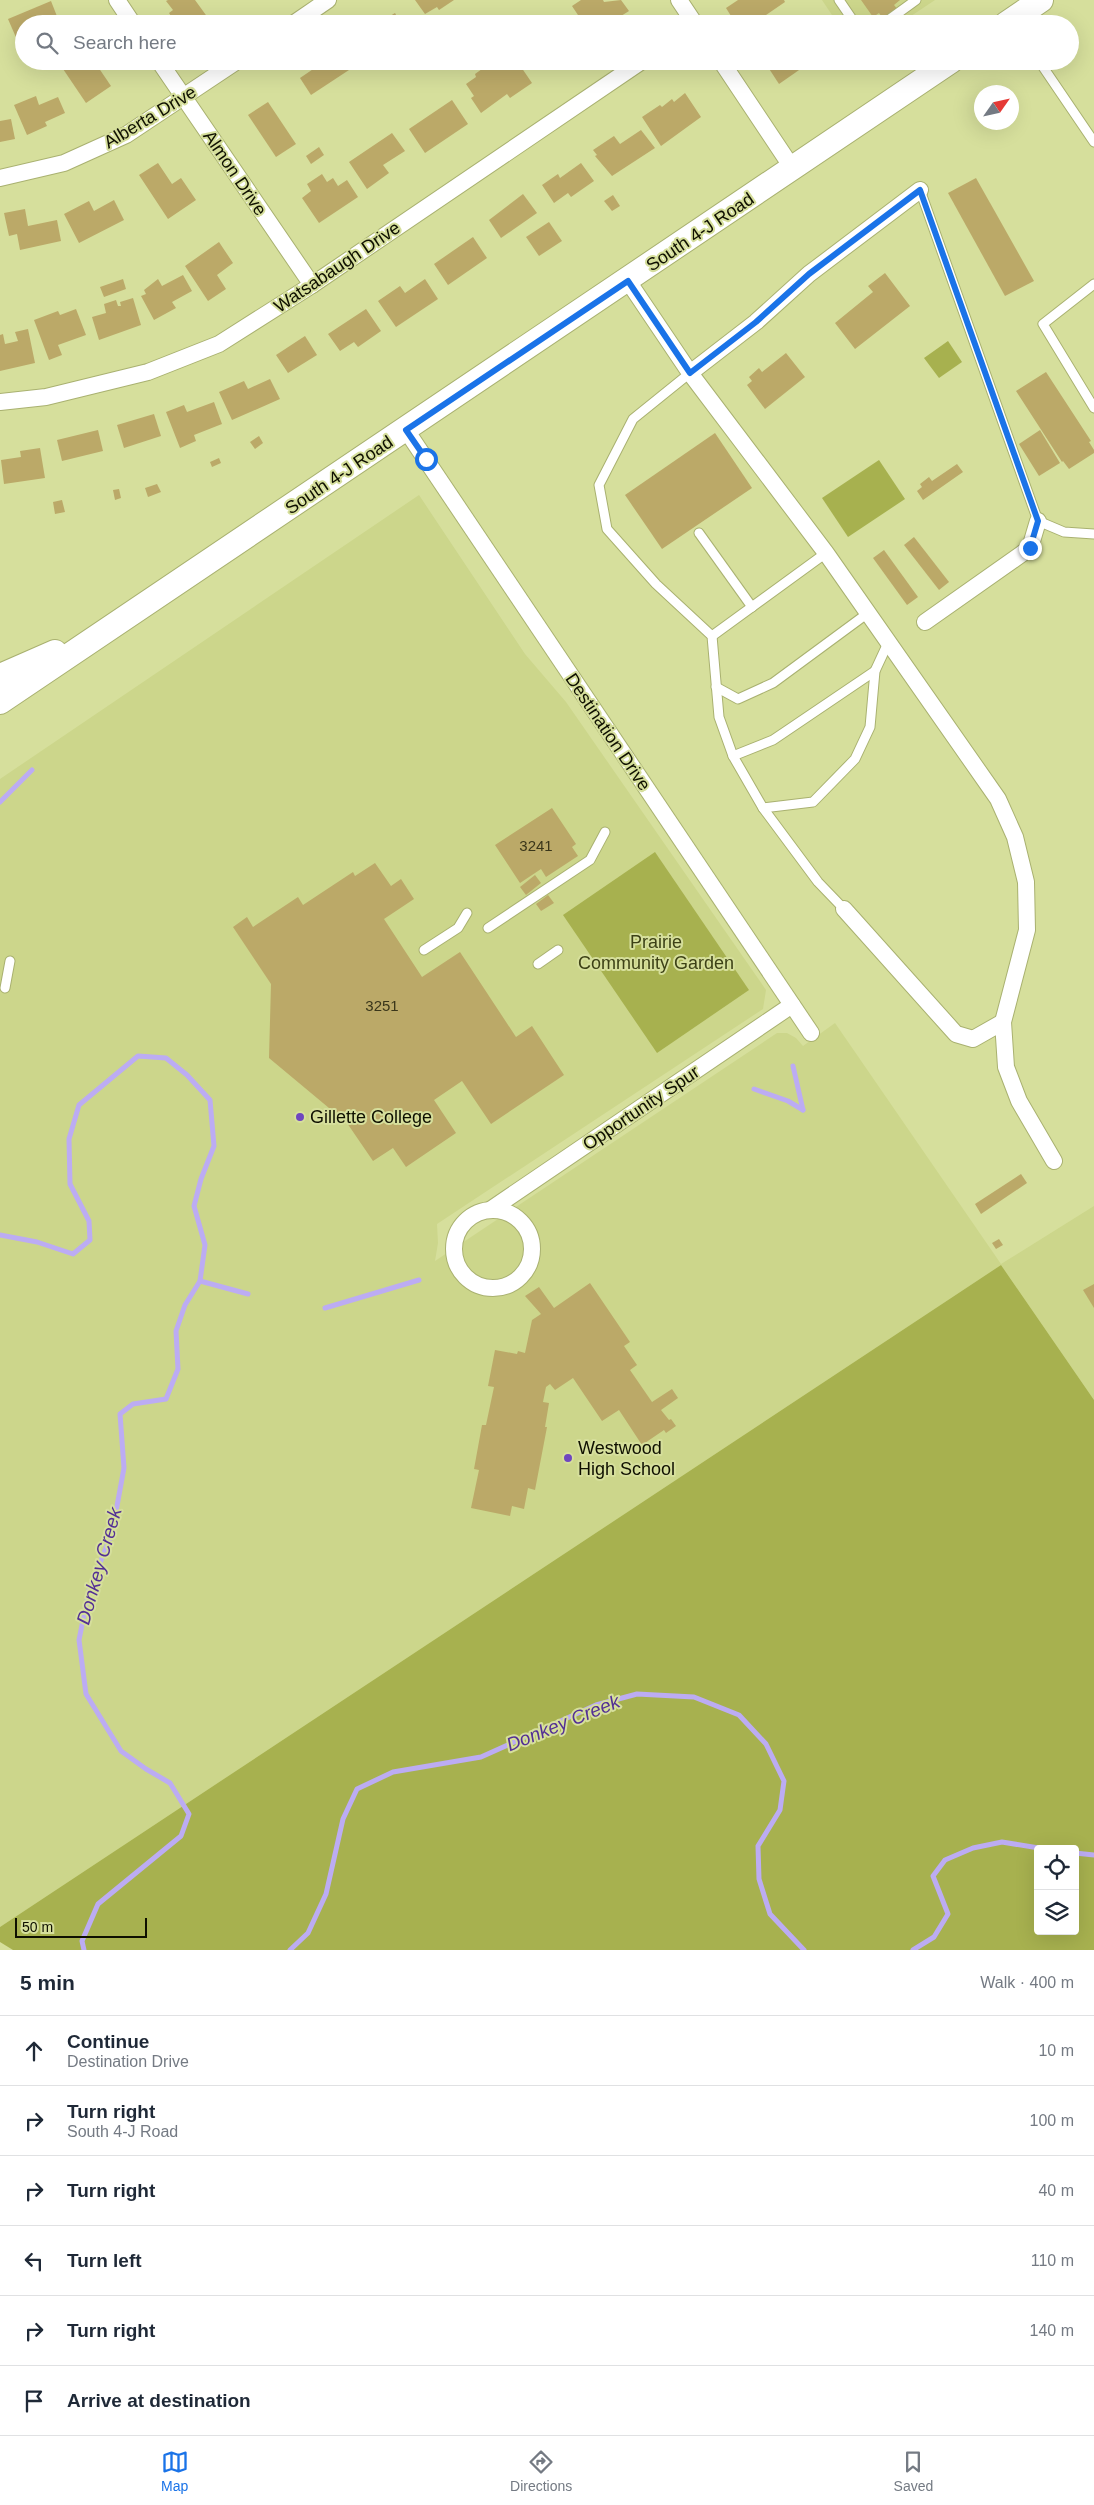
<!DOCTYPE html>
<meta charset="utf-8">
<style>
:root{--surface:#fff;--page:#f2f2f3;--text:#1f2937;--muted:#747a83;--line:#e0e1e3;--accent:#1a73e8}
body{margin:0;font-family:Arial,sans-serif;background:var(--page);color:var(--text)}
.controls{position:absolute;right:15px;bottom:15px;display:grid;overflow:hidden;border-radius:5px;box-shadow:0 5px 20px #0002}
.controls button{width:45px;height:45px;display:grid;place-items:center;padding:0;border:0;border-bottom:1px solid var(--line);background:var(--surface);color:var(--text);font:25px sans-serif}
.compass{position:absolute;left:974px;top:85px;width:45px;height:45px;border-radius:50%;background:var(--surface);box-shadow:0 5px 20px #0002;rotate:56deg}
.scale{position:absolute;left:15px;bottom:12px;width:132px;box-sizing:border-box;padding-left:5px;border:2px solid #0f1000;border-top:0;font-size:14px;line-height:18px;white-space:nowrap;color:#0f1000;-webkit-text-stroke:4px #d6df9c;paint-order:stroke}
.stop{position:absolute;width:15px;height:15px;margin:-11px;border:4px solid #1a73e8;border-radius:50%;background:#fff}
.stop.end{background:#1a73e8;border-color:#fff;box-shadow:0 1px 5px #0008}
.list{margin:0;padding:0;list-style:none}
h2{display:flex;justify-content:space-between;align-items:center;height:65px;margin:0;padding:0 20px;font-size:21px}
h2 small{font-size:16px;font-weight:400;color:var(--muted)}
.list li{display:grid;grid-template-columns:32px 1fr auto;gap:15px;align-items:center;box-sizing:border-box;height:70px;padding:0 20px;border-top:1px solid var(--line)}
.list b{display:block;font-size:19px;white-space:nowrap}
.list p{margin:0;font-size:16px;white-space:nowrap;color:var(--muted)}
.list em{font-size:16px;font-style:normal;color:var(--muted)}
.icon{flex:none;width:28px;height:28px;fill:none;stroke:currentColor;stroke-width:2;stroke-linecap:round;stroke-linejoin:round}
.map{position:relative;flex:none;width:1094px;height:1950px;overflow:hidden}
.search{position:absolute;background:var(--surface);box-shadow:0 5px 20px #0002;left:15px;right:15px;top:15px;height:55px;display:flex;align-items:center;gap:12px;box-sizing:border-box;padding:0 18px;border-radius:28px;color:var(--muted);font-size:19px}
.sheet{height:485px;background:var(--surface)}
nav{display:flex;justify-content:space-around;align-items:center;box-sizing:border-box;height:70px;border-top:1px solid var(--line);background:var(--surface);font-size:14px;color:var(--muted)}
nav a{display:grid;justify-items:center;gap:2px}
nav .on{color:var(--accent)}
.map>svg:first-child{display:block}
</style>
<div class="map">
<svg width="1094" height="1950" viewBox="0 0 1094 1950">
<rect width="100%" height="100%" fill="#d6df9c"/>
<!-- built -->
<g fill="#ccd68b">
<path d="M822 0H935L899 24H838Z"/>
<path d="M419 495 525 654 566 702 766 990 763 1009 437 1224 438 1243 435 1261 777 1033H787L796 1038 803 1046 835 1023 1001 1264 1094 1206V1400L1001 1265 0 1927V779Z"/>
</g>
<!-- green -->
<g fill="#a7b14f" fill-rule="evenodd">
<path d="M948 341 962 362 939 378 924 358Z"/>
<path d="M879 460 905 499 848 537 822 498Z"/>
<path d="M655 852 749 990 657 1053 563 915Z"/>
<path d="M1001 1265 1094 1400V1950H13L0 1942V1927ZM1038 1849H1075V1931H1038Z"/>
</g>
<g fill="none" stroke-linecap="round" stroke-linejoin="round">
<!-- stream -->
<g stroke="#bcacf3" stroke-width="5">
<path d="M0 802 32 770"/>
<path d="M793 1066 803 1110"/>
<path d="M754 1089 788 1101 803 1110"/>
<path d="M0 1235 37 1242 73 1254 90 1240 89 1221 70 1184 69 1139 79 1105 138 1056 166 1058 187 1075 210 1100 214 1146 201 1179 194 1206 205 1245 200 1281 185 1305 176 1331 178 1369 166 1399 133 1404 120 1414 124 1468 112 1533 89 1590 79 1640 86 1694 121 1751 146 1769 170 1783 189 1814 181 1836 98 1904 82 1941 84 1950"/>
<path d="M200 1281 248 1294"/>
<path d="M325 1308 419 1280"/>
<path d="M1075 1853 1094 1855"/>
<path d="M290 1950 308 1933 326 1894 343 1819 357 1789 393 1772 481 1757 596 1705 637 1694 694 1697 739 1715 766 1744 784 1781 780 1810 758 1846 759 1879 770 1914 804 1950"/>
<path d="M913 1950 934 1937 948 1914 933 1876 945 1860 973 1848 1002 1842 1045 1849"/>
</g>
</g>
<!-- building -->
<g fill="#bba968">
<path d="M168 0H195L211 22 207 24H176L169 13 173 10 166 1Z"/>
<path d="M415 0H454L439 10 437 7 425 14Z"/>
<path d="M581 0H603L604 2 621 0 629 11 613 21 610 16 598 24H584L572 6Z"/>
<path d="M738 0H784L785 2 753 24H736L726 8Z"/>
<path d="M861 0H900L894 5 898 10 884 20 879 13 873 17Z"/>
<path d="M51 1 60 24H24V40L18 42 8 19Z"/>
<path d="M395 13 401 24H377Z"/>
<path d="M61 61H94L111 86 86 103 59 63Z"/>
<path d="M325 61H343L349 70 311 95 300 78Z"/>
<path d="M493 61H517L532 83 510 98 507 94 481 113 471 98 474 96 466 84 476 77 475 74Z"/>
<path d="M764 61H812L779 84Z"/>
<path d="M685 93 701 117 661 146 642 117 660 105 662 107 672 99 674 102Z"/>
<path d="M36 96 39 105 58 97 65 113 45 122 47 126 27 135 14 105Z"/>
<path d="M452 100 468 124 425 153 409 129Z"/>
<path d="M268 102 296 144 276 157 248 115Z"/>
<path d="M11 119 15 139 0 142V121Z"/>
<path d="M641 130 655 148 612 176 595 156 597 155 593 150 614 136 620 144Z"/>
<path d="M392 133 405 151 383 165 389 173 367 189 349 162Z"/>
<path d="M319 147 324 155 311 164 306 156Z"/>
<path d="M158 163 172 184 181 178 196 200 168 219 139 175Z"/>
<path d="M581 163 594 181 571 197 568 193 554 203 542 185 558 174 560 178Z"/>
<path d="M322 174 327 182 333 178 338 186 347 180 358 197 319 223 302 198 311 191 307 184Z"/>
<path d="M976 178 1034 281 1005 296 948 193Z"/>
<path d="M523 194 537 213 501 238 489 220Z"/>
<path d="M613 195 620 206 612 211 604 201Z"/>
<path d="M114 200 124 220 79 243 64 214 89 201 94 211Z"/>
<path d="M25 209 28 226 57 220 61 241 20 250 17 234 9 236 4 213Z"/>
<path d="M549 222 562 241 539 256 526 237Z"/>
<path d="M473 237 487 258 448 285 434 264Z"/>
<path d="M219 242 233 263 217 275 226 289 208 301 185 266Z"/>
<path d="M885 273 910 306 855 349 835 323 873 292 868 286Z"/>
<path d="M183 275 192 291 172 302 176 308 154 320 141 296 146 294 144 290 158 279 162 286Z"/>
<path d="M123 279 126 289 104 297 100 287Z"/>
<path d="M425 279 438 299 396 327 378 301 400 286 405 293Z"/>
<path d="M133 298 141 325 99 340 92 317 106 313 104 304 116 300 118 306H121L120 302Z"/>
<path d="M76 309 86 335 58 345 62 355 49 360 34 320 58 311 60 315Z"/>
<path d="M366 309 381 331 358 347 354 342 340 351 328 334Z"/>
<path d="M28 329 35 363 0 371V335L3 334 5 344 18 341 15 332Z"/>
<path d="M305 336 317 355 288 373 276 355Z"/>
<path d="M786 353 805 377 765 409 747 385 752 381 749 377 759 368 762 372Z"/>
<path d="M1046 372 1091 441 1089 442 1094 450V453L1069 469 1063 461 1062 462 1016 391Z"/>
<path d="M270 379 280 399 232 420 219 392 244 381 248 389Z"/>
<path d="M214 402 222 424 194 435 196 441 180 448 166 412 184 405 187 412Z"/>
<path d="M154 414 161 436 124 448 117 425Z"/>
<path d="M98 430 103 451 62 461 57 440Z"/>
<path d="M1040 430 1060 463 1039 476 1019 444Z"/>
<path d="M715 433 752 488 662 549 625 495Z"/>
<path d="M259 436 263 443 255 449 250 442Z"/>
<path d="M40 448 45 478 4 484 1 460 21 457 20 451Z"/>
<path d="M219 458 221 463 212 467 210 462Z"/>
<path d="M957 464 963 472 923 500 917 491 922 487 920 484 929 477 932 481Z"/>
<path d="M157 484 161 492 148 497 145 488Z"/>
<path d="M119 489 121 498 115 500 113 490Z"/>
<path d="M62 500 65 512 55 514 53 502Z"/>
<path d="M914 537 949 582 939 590 904 545Z"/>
<path d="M884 550 918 597 907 605 873 558Z"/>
<path d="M552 808 576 844 572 847 578 856 546 877 541 869 520 883 495 845Z"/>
<path d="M375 863 391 886 401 879 414 899 384 919 422 977 460 952 516 1037 532 1026 564 1075 491 1124 462 1081 434 1100 456 1133 406 1167 393 1148 373 1161 347 1123 269 1058 271 984 233 927 247 917 253 927 298 897 303 905 353 872 355 876Z"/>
<path d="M535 875 541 883 526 895 520 887Z"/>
<path d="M548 895 554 903 541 911 536 904Z"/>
<path d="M1021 1174 1027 1183 981 1214 975 1204Z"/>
<path d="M999 1239 1003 1245 996 1249 992 1243Z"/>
<path d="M590 1283 630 1342 624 1346 637 1365 630 1370 652 1402 672 1389 678 1398 661 1410 669 1420 671 1419 676 1426 666 1433 664 1430 642 1445 619 1410 602 1421 573 1378 555 1390 550 1384 546 1387 543 1402 549 1403 545 1427H547L535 1490 528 1488 524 1509 512 1506 510 1516 471 1508 479 1470 474 1469 482 1425H486L494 1387 488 1386 495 1350 517 1354 518 1351 525 1353 532 1320 541 1314 525 1296 539 1287 554 1308Z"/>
<path d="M1094 1284V1308L1083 1290Z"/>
</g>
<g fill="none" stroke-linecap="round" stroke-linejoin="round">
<!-- service casing -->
<g stroke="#a9b170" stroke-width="11">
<g id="service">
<path d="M839 0 854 22 858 24"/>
<path d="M883 24 916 0"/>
<path d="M1039 61 1094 142"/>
<path d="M920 190 1038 521 1064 532 1094 534"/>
<path d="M1094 284 1043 324 1094 408"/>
<path d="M690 373 633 419 599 485 607 529 656 584 712 636 719 717 733 756 763 808 818 882 844 909"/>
<path d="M699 533 752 607"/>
<path d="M712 636 826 553"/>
<path d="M716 687 738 699 773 683 868 613"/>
<path d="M733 756 773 740 875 671"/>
<path d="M763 808 813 802 855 759 870 727 875 671 888 643"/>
<path d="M488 928 590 860 605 832"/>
<path d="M424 950 458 928 467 913"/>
<path d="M538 964 558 950"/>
<path d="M5 988 10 961"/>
</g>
</g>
<!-- minor casing -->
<g stroke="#a9b170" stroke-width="18">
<g id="minor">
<path d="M117 0 133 24"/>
<path d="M679 0 695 24"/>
<path d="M293 24 328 0"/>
<path d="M159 61 312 285"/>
<path d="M721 61 793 169"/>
<path d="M0 178 64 163 126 135 237 61"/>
<path d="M628 281 690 373 826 553 998 799 1015 837 1026 882 1027 930 1003 1022 1006 1067 1019 1101 1054 1161"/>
<path d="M690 373 756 322 809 274 920 190"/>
<path d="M0 402 46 397 148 372 219 344 312 285 642 61"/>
<path d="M406 430 811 1033"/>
<path d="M925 622 1030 548 1038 521"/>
<path d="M844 909 956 1034 973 1039 1003 1022"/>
<circle cx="493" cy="1249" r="39"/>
<path d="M490 1210 792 1005"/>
</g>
</g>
<!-- secondary casing -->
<g stroke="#a9b170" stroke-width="26">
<g id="secondary">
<path d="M1006 24 1041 0"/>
<path d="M0 676 55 652"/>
<path d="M0 702 951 61"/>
</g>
</g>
<!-- service -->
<use href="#service" stroke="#fff" stroke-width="9"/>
<!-- minor -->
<use href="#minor" stroke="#fff" stroke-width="16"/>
<!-- secondary -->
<use href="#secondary" stroke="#fff" stroke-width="24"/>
</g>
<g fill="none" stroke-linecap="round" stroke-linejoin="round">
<!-- route -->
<path stroke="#1a73e8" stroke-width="6" d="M426 459 406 430 628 281 690 373 756 322 809 274 920 190 1038 521 1030 548"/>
</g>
<!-- markers -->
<g fill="#6f46bf" stroke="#d6df9c" stroke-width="2">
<circle cx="300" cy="1117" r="5"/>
<circle cx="568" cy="1458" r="5"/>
</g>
<g text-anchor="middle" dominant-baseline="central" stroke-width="4" stroke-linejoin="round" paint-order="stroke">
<!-- number labels -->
<g font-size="15" fill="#3a361a">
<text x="536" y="845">3241</text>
<text x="382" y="1005">3251</text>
</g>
<!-- street labels -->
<g font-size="18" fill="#0f1000" stroke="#d6df9c">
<text transform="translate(150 117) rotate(-31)">Alberta Drive</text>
<text transform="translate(235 173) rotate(56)">Almon Drive</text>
<text transform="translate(700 232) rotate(-34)">South 4-J Road</text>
<text transform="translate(337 267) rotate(-34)">Watsabaugh Drive</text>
<text transform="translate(339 475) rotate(-34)">South 4-J Road</text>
<text transform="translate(608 732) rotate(56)">Destination Drive</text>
<text transform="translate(641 1108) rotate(-34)">Opportunity Spur</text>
</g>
<!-- park labels -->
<g font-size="18" fill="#3d4116" stroke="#d6df9c">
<text x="656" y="942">Prairie<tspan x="656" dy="21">Community Garden</tspan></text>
</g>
<!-- poi labels -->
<g font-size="18" fill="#0f1000" stroke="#d6df9c" text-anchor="start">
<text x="310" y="1117">Gillette College</text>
<text x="578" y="1448">Westwood<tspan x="578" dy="21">High School</tspan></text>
</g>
<!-- water labels -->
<g font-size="19" font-style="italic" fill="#532f95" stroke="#d6df9c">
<text transform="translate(99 1566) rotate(-74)">Donkey Creek</text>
<text transform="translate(563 1723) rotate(-22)">Donkey Creek</text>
</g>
</g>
</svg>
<div class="controls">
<button><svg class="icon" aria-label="locate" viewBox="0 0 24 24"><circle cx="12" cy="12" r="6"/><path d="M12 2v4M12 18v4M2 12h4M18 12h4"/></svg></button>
<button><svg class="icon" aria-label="layers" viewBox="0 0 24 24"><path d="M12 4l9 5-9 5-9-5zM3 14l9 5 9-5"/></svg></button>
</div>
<svg class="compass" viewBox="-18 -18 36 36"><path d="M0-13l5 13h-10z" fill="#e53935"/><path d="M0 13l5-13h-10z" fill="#747a83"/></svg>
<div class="scale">50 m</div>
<div class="stop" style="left:426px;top:459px"></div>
<div class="stop end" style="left:1030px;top:548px"></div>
<div class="search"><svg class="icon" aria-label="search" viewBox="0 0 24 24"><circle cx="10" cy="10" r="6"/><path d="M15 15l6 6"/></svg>Search here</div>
</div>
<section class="sheet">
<h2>5 min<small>Walk · 400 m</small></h2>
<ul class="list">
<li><svg class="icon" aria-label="ahead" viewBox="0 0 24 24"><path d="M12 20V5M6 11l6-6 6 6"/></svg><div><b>Continue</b><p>Destination Drive</p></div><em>10 m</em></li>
<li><svg class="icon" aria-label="right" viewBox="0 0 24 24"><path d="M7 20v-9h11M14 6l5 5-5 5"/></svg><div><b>Turn right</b><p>South 4-J Road</p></div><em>100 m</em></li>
<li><svg class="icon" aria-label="right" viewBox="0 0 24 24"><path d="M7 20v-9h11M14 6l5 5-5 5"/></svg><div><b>Turn right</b></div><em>40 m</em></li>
<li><svg class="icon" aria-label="left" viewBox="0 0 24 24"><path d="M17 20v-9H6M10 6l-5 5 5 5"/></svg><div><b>Turn left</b></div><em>110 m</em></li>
<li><svg class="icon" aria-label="right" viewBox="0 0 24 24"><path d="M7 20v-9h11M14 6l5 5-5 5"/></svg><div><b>Turn right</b></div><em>140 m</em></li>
<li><svg class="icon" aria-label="arrive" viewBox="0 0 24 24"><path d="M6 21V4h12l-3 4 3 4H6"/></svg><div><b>Arrive at destination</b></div></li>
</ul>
</section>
<nav>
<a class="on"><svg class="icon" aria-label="map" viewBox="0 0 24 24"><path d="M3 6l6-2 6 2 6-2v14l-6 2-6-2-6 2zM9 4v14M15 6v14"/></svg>Map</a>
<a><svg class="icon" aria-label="directions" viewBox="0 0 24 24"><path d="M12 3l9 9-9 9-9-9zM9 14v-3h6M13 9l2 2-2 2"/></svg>Directions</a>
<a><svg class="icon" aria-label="saved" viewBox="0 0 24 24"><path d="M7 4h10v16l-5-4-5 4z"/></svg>Saved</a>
</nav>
